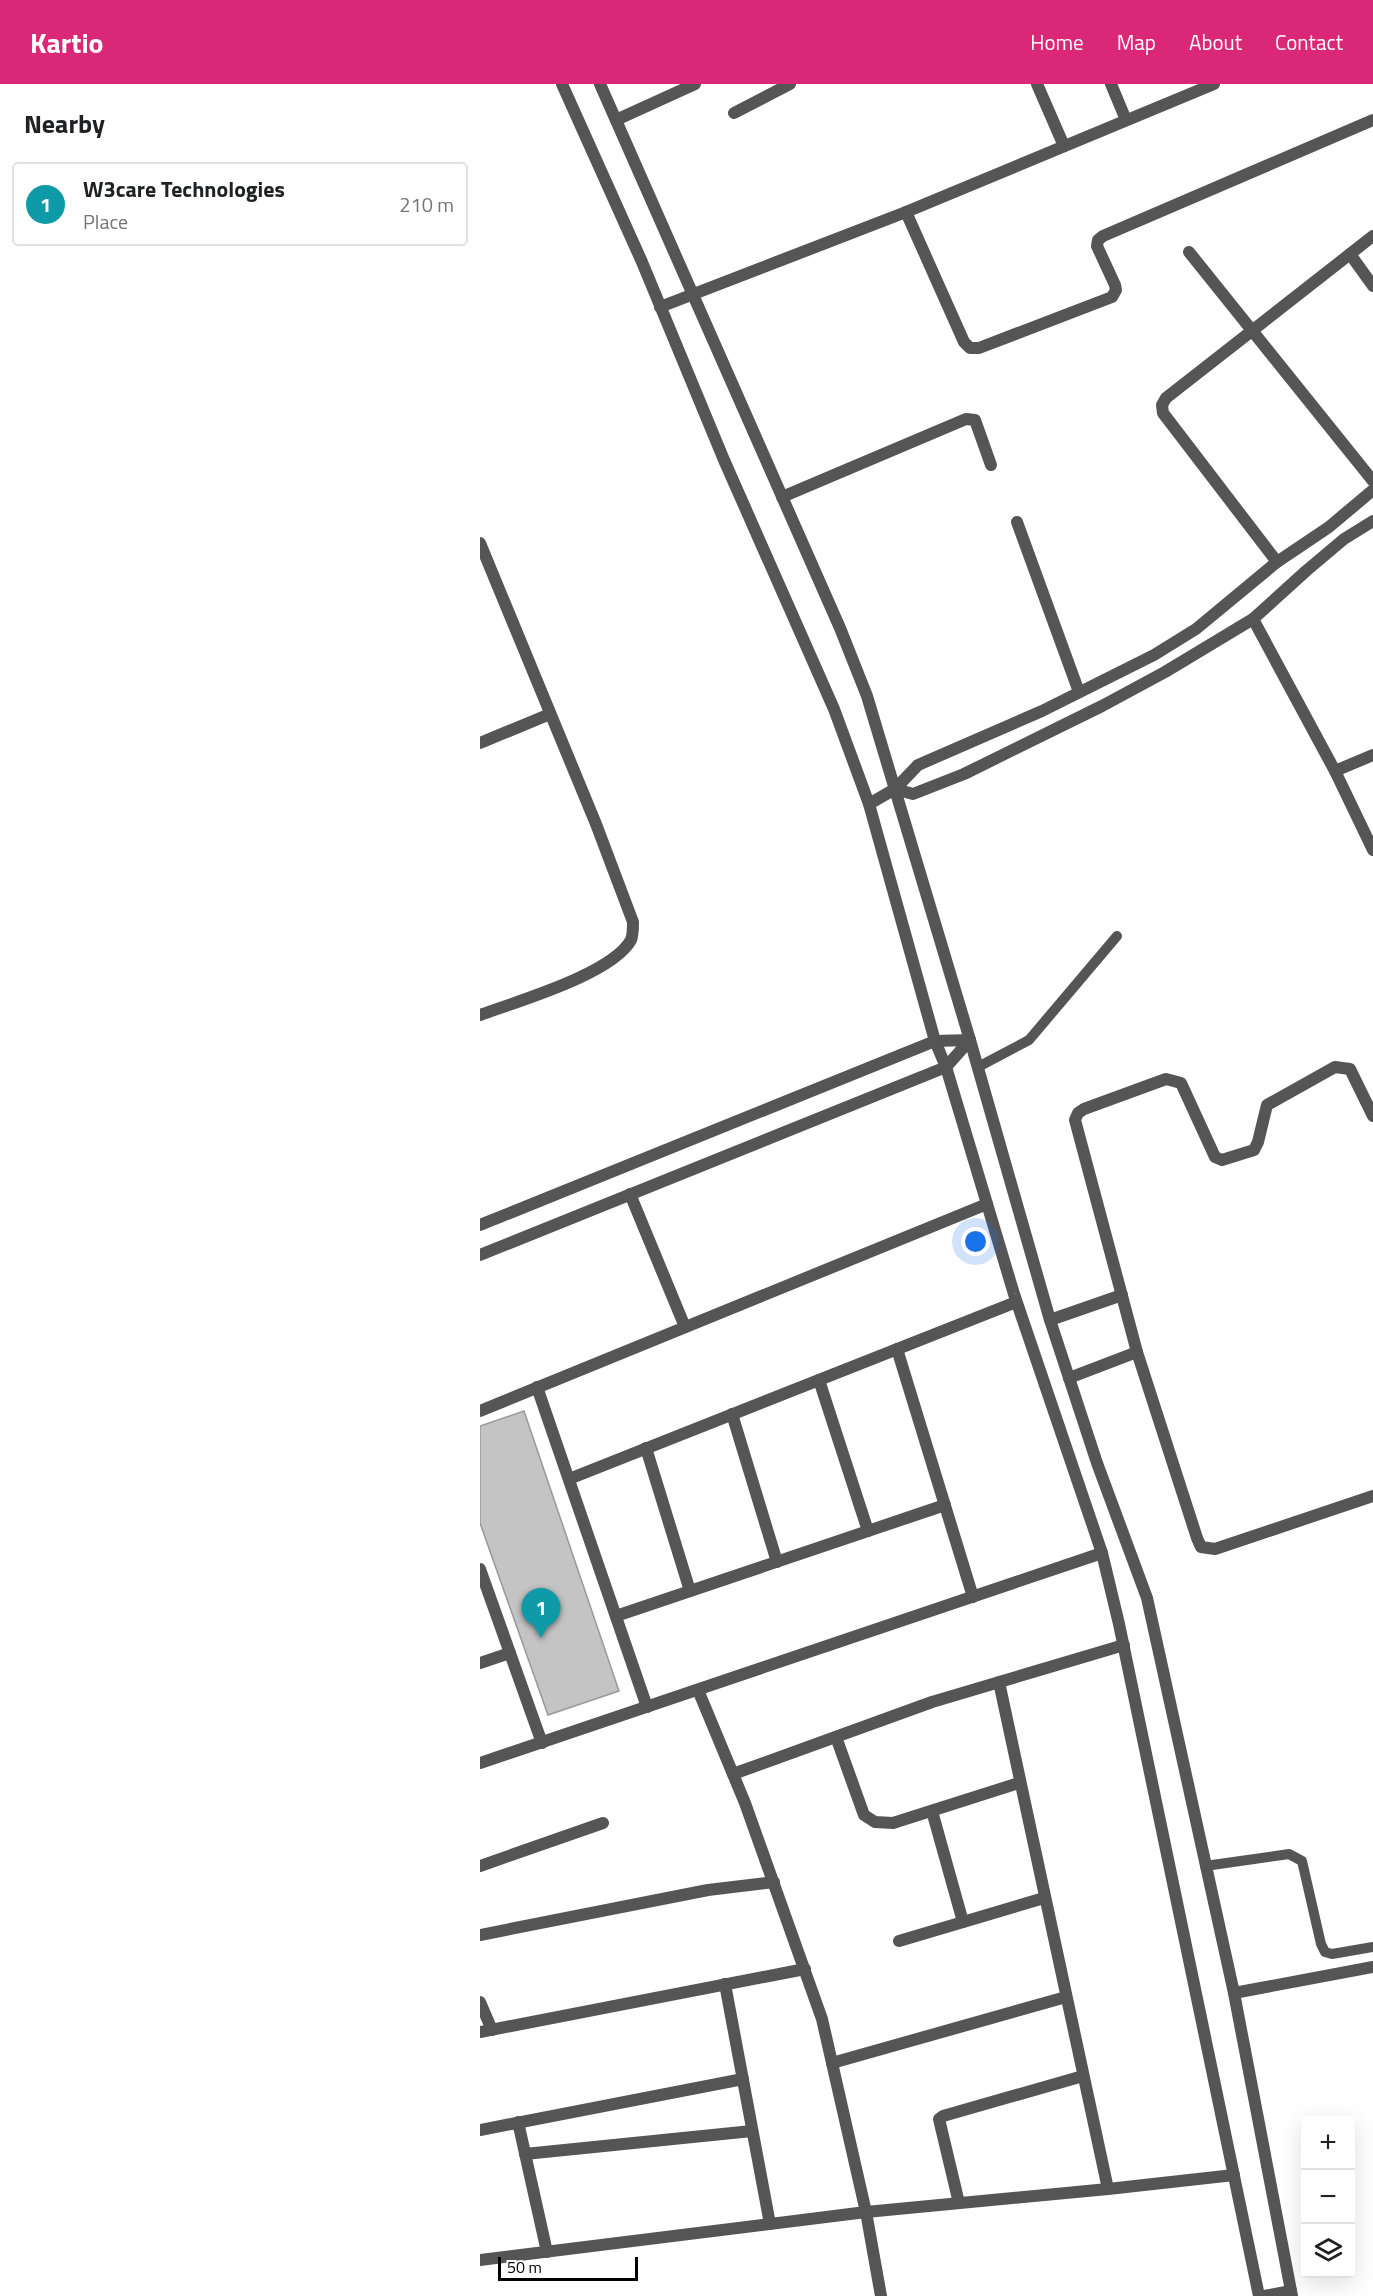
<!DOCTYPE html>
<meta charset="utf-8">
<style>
:root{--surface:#fff;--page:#f6f6f6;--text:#202124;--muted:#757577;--line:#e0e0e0;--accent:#db2777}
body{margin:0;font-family:"Titillium Web",sans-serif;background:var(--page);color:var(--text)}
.controls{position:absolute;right:18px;bottom:18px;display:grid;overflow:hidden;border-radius:6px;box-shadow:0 6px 24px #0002}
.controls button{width:54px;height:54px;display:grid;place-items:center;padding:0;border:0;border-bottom:2px solid var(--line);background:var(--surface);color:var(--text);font:30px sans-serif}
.scale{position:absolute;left:18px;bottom:15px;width:140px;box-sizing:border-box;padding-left:6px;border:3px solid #000;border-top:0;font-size:16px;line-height:21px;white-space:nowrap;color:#000;-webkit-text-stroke:4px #fff;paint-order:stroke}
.you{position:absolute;left:496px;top:1158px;width:21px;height:21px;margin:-15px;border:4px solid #fff;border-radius:50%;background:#1a73e8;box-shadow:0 0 0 9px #1a73e833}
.badge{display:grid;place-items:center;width:39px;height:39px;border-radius:50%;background:var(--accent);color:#fff;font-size:20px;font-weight:700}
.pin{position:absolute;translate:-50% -50px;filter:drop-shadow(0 2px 3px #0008)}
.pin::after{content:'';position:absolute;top:32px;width:21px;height:18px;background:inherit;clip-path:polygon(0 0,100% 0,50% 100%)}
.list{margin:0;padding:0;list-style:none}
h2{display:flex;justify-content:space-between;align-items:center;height:78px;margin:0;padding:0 24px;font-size:26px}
h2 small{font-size:20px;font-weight:400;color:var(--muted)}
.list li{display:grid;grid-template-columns:39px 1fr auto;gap:18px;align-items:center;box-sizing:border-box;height:84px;margin:0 12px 12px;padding:0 12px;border:2px solid var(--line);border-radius:6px}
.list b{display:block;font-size:22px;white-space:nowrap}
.list p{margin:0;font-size:20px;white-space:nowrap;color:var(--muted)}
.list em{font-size:20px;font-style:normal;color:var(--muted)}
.icon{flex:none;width:33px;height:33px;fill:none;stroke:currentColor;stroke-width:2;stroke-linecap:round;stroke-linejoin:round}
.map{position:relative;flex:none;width:893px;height:2212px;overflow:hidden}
header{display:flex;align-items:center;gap:36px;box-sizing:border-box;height:84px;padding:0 30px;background:var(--accent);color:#fff}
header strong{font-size:28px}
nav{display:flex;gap:33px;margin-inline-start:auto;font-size:21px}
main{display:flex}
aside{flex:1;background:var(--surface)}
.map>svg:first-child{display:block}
</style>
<header>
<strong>Kartio</strong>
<nav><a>Home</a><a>Map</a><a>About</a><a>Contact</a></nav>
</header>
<main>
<aside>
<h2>Nearby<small></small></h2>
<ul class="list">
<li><span class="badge" style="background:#0f9aa8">1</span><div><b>W3care Technologies</b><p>Place</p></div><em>210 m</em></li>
</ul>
</aside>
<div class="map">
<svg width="893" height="2212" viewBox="0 0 893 2212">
<rect width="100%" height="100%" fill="#fff"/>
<!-- building -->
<path fill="#c4c4c4" stroke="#999" stroke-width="1.5" d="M44 1327 139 1607 68 1631 0 1439V1342Z"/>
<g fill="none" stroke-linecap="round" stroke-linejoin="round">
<!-- service -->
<g stroke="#555" stroke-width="10">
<path d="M498 983 549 956 637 852"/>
<path d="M725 1782 809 1770 822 1777 841 1860 845 1868 852 1870 893 1863"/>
</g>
<!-- minor -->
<g stroke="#555" stroke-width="12">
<path d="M557 0 584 62"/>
<path d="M631 0 646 36"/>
<path d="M254 29 310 0"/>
<path d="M136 36 215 0"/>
<path d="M426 128 484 258 490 264H499L632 213 636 206 635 201 617 162 618 156 623 152 893 36"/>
<path d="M709 168 893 397"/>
<path d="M870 170 893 202"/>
<path d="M180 223 426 128 734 0"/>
<path d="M302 413 486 335 495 336 511 381"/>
<path d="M537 438 599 608"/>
<path d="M0 459 116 740 153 838C153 843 153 851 151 856 132 890 38 917 0 931"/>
<path d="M797 478 683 329 682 321 686 314 893 152"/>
<path d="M773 535 855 687 893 766"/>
<path d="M0 659 70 630"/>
<path d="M855 687 893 671"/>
<path d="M415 705 433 710 484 690 622 622 685 588 773 535 826 487 864 455 893 437"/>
<path d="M389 720 415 705 438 681 562 627 674 571 716 545 797 478 849 443 893 406"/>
<path d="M150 1110 205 1243"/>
<path d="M570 1236 642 1211"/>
<path d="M417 1265 493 1513"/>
<path d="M657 1268 595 1036 598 1029 604 1025 686 995 701 999 735 1073 742 1076 774 1066 778 1058 787 1021 855 983 870 985 893 1032"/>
<path d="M589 1294 657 1268 717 1454 721 1463 735 1465 893 1412"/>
<path d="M339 1296 388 1447"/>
<path d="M57 1303 167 1623"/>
<path d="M0 1327 507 1120"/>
<path d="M252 1330 297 1478"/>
<path d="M166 1364 210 1507"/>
<path d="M89 1395 536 1218"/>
<path d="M0 1485 62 1659"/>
<path d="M136 1532 465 1421"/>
<path d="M0 1579 30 1569"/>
<path d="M218 1606 265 1719 342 1935 386 2128 401 2212"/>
<path d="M356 1653 384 1731 395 1738 413 1739 539 1699"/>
<path d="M0 1679 622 1469"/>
<path d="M253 1690 452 1618 644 1561"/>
<path d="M452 1727 483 1838"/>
<path d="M0 1782 123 1739"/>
<path d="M0 1851 228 1806 294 1798"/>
<path d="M419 1857 564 1814"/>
<path d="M245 1900 290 2140"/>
<path d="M754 1909 893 1883"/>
<path d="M0 1918 12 1946"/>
<path d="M0 1948 325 1885"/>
<path d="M352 1979 586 1913"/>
<path d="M38 2038 67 2168"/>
<path d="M0 2046 263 1995"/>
<path d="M45 2070 272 2047"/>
<path d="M628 2105 754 2091"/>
<path d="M479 2119 459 2035 463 2032 603 1992"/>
<path d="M0 2176 386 2128 628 2105 519 1598"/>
</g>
<!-- tertiary -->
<g stroke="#555" stroke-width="12">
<path d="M82 0 162 178 244 376 354 625 389 720 455 957 466 983 534 1210 622 1469 639 1540 779 2212"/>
<path d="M120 0 360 544 387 612 490 956 570 1236 617 1379 667 1514 754 1909 812 2212"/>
<path d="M0 1141 455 957 490 956"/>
<path d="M0 1171 466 983 490 956"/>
<path d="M784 2212 811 2207"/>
</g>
</g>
</svg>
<div class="controls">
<button>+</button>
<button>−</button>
<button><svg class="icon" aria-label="layers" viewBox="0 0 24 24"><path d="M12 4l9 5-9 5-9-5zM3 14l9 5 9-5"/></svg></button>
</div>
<div class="scale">50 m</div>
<div class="you"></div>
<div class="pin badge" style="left:61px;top:1554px;background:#0f9aa8">1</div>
</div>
</main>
